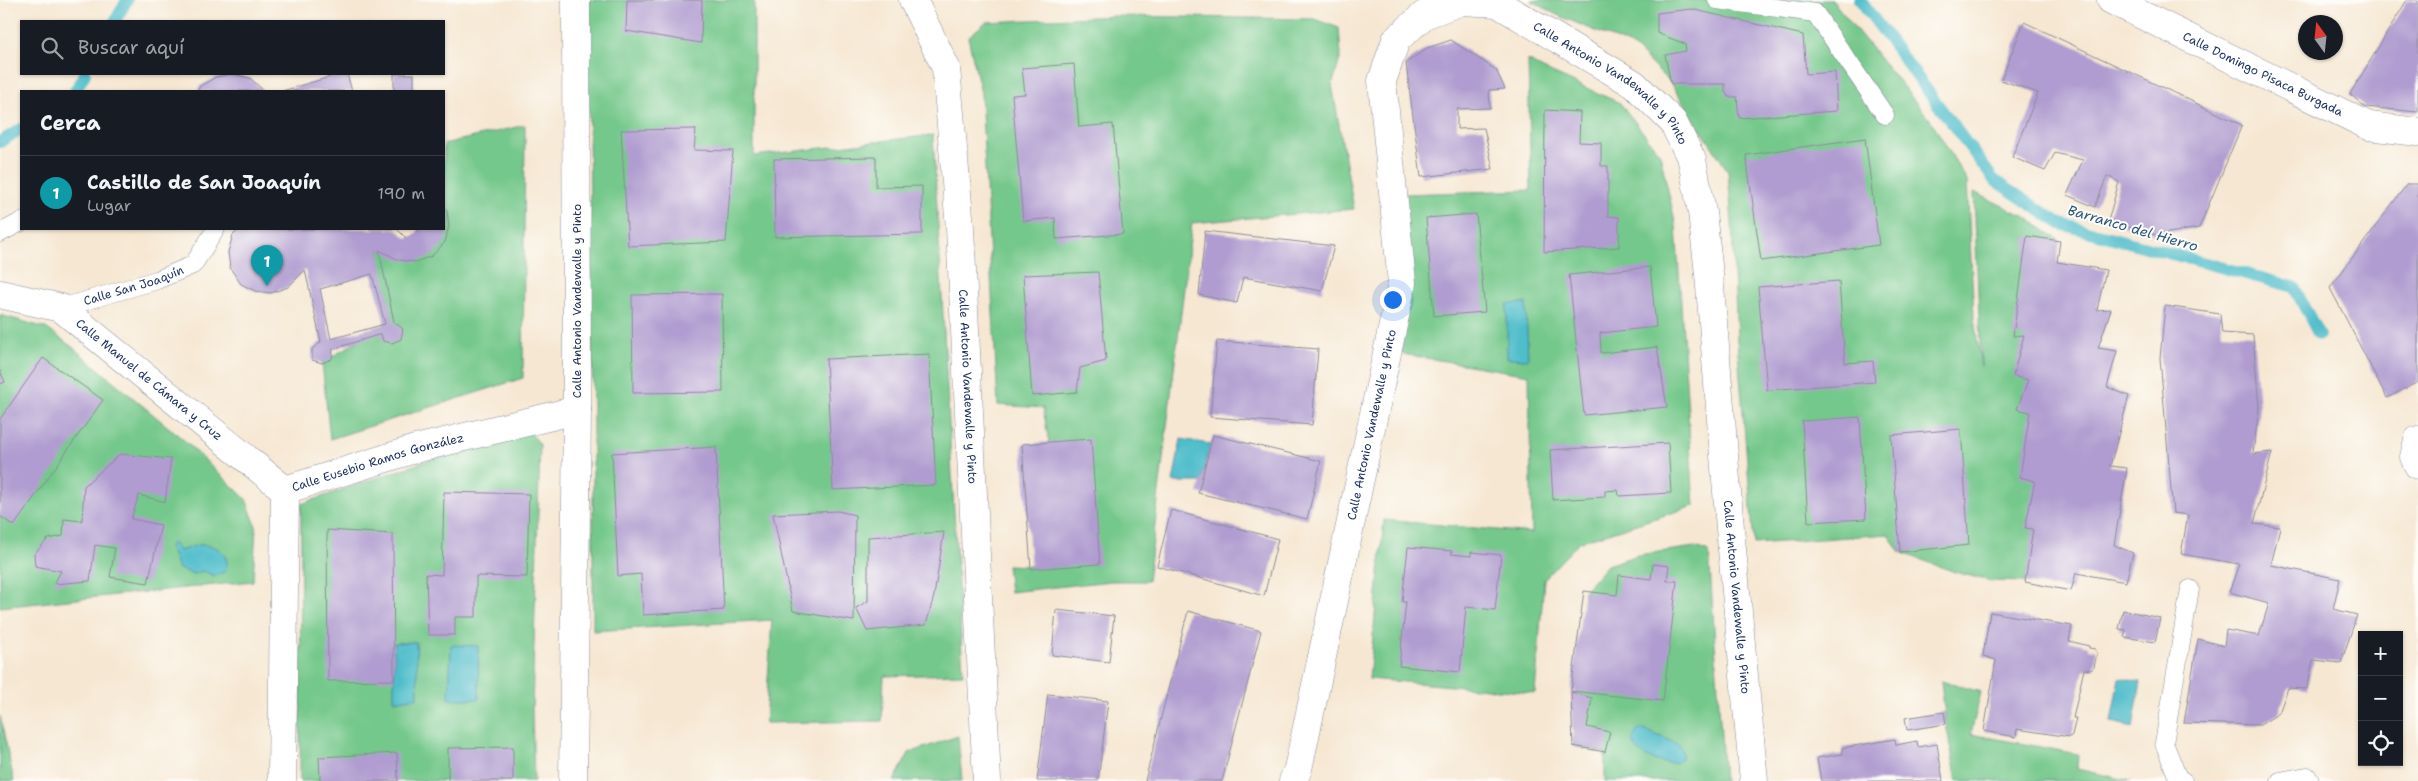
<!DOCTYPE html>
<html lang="es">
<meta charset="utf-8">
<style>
:root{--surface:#171b24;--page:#242831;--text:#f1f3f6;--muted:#9ea1a6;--line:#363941;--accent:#ea580c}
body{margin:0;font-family:"Shantell Sans",sans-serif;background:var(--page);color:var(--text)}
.controls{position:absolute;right:15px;bottom:15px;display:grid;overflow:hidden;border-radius:0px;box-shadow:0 1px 4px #0004}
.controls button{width:45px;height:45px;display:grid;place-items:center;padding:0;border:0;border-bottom:1px solid var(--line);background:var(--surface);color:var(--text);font:25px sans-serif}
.compass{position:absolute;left:2298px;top:15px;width:45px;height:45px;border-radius:50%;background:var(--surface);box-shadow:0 1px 4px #0004;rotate:345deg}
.you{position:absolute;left:1392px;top:299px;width:18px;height:18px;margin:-12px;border:4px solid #fff;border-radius:50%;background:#1a73e8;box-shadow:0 0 0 8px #1a73e833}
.badge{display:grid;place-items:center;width:32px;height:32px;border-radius:50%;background:var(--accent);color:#fff;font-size:16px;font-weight:700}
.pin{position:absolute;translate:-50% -41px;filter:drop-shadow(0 1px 2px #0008)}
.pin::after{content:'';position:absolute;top:26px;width:18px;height:15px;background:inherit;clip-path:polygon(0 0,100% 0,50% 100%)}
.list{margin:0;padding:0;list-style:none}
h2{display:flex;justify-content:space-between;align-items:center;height:65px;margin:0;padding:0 20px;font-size:21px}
h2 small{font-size:16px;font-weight:400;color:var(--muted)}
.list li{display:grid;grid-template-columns:32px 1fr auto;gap:15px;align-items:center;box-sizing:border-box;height:75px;padding:0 20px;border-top:1px solid var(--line)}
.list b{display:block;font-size:19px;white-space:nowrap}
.list p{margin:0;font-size:16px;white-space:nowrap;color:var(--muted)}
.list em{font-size:16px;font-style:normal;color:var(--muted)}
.icon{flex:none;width:28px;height:28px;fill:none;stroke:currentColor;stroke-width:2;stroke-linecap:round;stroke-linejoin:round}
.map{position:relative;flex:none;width:2418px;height:781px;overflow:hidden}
.search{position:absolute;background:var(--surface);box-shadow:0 1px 4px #0004;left:20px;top:20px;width:425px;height:55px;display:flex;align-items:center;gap:12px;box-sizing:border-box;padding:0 18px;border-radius:0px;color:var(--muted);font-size:19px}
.panel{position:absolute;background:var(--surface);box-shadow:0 1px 4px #0004;left:20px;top:90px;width:425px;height:140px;border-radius:0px}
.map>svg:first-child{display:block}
</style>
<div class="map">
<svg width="2418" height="781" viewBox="0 0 2418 781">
<rect width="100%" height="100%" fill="#fdfcf7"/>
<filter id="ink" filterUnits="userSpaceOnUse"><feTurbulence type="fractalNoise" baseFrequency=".02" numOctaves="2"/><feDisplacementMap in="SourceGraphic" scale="10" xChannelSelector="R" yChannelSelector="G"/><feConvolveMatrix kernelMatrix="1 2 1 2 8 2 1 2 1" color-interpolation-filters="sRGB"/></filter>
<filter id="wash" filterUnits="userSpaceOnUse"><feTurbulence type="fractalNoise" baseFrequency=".0096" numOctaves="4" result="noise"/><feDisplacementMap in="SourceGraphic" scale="20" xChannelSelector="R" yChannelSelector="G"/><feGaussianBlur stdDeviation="1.12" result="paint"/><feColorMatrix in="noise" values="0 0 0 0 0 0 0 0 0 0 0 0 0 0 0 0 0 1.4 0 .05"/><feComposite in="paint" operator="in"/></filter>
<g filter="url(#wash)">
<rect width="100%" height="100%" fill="#f6e7d2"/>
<!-- green -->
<g fill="#75c88b" stroke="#487c74">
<path d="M587 0H754V156L933 135 963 674 884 676 882 721 765 723 772 620 593 631V403Z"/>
<path d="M1531 0H1832L1932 122 1967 181 1974 318 1981 367 1974 192 2026 217 2060 241 2027 237 2050 450 2025 582 1990 581 1955 572 1900 552 1888 534 1754 544 1737 341 1732 223 1728 171 1671 84 1634 47 1555 14Z"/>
<path d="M1115 16 1315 19 1339 28 1341 56 1332 85 1354 209 1192 223 1148 581H1111L1010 592 1007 565 1054 567 1049 442 1043 408 998 405 981 93 968 37 986 22Z"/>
<path d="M1528 60 1543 69 1620 103 1660 154 1676 226 1694 506 1579 542 1544 579 1535 693 1369 679 1384 520 1532 533 1529 375 1402 354 1403 194 1531 190Z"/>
<path d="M525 125 523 378 330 439 322 363 385 324 379 250 445 242 441 229H444V144Z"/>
<path d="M0 315 46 328 71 346 185 441 246 499 256 526 253 581 0 607Z"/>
<path d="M525 427 540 444 532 710 534 781H300L301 504Z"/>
<path d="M1695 547 1709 552 1724 781H1605V753L1573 746 1584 591 1607 565 1638 555Z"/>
<path d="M1941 681 1981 692 1971 734 2078 754 2077 769 2131 781H1957L1946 724Z"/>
<path d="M0 716 14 781H0Z"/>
<path d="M958 736 962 781H894L909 753Z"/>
</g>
<!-- water -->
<g fill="#50bdca" stroke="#367694">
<path d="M1526 303 1528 359 1507 358V304Z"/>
<path d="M1181 439 1210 444 1201 482H1173Z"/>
<path d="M173 543 179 551C186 550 192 546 199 545 216 544 231 553 226 571L214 576 204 571 194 574 179 569 169 546Z"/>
<path d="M416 642 418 697 394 701V643Z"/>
<path d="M451 645 478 646 479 699H449Z"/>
<path d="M2119 678 2141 682 2133 727 2111 722Z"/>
<path d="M1639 729C1644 729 1673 742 1679 745 1700 781 1611 757 1639 729Z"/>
</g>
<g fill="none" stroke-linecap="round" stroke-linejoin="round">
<!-- stream -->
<g stroke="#50bdca" stroke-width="12">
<path d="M1860 0 1994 180 2061 224 2294 287 2319 335"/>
<path d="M115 21 127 0"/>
<path d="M75 91 85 74"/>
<path d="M0 142 21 129"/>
</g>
</g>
<g id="blocks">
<!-- building -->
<g fill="#b09cd0" fill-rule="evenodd">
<path d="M627 0H702L701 43 626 31Z"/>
<path d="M2407 0H2418V112L2365 107 2350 94Z"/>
<path d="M1691 9 1803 35 1806 74 1835 72 1837 111 1739 118 1737 97H1728L1725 91V84H1671L1665 55 1686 51 1685 44 1657 33V13Z"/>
<path d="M2024 22 2242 125 2199 228 2156 235 2108 221 2119 182 2107 176 2095 207 2067 195 2083 160 2055 153 2045 171 2012 157 2038 93 2001 80Z"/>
<path d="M1451 40 1496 70 1505 89 1489 90 1490 108 1457 109V129L1484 128 1493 169 1421 177 1406 63 1427 48Z"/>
<path d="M1074 64 1079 127 1113 124 1123 234 1056 239 1055 218 1023 221 1012 95 1025 94 1022 68Z"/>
<path d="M232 74 250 78 264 91H197L200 86 216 77Z"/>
<path d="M332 74H347L352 91H282L330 77Z"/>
<rect x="394" y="74" width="20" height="17"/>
<path d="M1545 110 1580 112 1579 142 1601 143V166H1608V216L1619 217V247L1544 252Z"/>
<path d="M696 129 694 150 733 151 726 242 628 246 621 130Z"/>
<path d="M1865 138 1879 245 1761 261 1746 155Z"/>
<path d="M876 157V187L922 186V234L775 237 774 159Z"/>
<path d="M2407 184H2418V382L2387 398 2330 288Z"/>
<path d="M444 205 447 211 449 226 445 242 432 256 415 262 399 260 379 250 394 322 403 329 401 339 392 343 383 341 381 334 333 349 332 359 322 363 312 360V349L321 342 305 270 288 287 271 293 255 291 241 284 230 268 228 252 233 235 240 229H397L406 238 415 235 419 229H444ZM372 274 385 324 331 339 320 289Z"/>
<path d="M1476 214 1485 312 1434 316 1426 218Z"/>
<path d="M1205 231 1334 246 1322 291 1243 277 1237 303 1199 295Z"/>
<path d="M2027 236 2060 241 2057 262 2106 270 2097 310 2111 309 2098 348 2117 351 2107 387 2129 396 2110 466 2127 468 2114 545 2133 553 2126 582 2076 573 2071 591 2025 582 2033 529 2025 528 2035 481 2020 477 2030 412 2017 409 2028 380 2013 376 2024 335 2013 336Z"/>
<path d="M1650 267 1656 327 1600 333 1601 353 1657 347 1667 407 1584 415 1569 275Z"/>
<path d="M1098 272 1106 361 1080 368 1077 392 1032 396 1023 275Z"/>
<path d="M1839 281 1845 363 1873 361 1875 382 1767 390 1758 287Z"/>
<path d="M722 294 723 392 633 393 632 295Z"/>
<path d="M2165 306 2220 314 2222 333 2253 335 2259 407 2253 454 2272 452 2254 524 2280 527 2271 565 2340 579 2333 609 2357 615 2341 663 2313 660 2307 689 2288 688 2279 713 2260 725 2184 723 2198 639 2224 646 2226 630 2259 636 2269 603 2229 592 2239 564 2181 554 2188 515 2173 513 2160 358Z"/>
<path d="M1217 341 1318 349 1312 425 1210 417Z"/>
<path d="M929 354 936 485 833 490 826 359Z"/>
<path d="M43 358 103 400 14 526 0 516V419Z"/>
<path d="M0 371 5 382 0 384Z"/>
<path d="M1860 417 1866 519 1808 522 1802 421Z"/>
<path d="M1961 429 1969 545 1900 552 1891 435Z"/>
<path d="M1213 435 1321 461 1307 519 1198 493Z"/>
<path d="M1091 439 1100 564 1031 569 1022 444Z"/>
<path d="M1668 443 1671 493 1619 496 1618 490 1605 491V497L1553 500 1550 450Z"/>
<path d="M716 447 724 610 643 615 641 574 618 576 612 453Z"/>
<path d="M120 454 171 459 165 502 139 495 131 519 161 525 148 583 110 577 115 548 95 545 90 581 54 584 61 571 35 566 34 554 48 539 63 536 64 519 82 521 84 486Z"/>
<path d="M444 492 529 494 527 577 476 576V617H455V635H428L426 574 442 575Z"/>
<path d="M1171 510 1278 539 1264 596 1157 566Z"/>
<path d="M838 511 855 515 854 621 793 611 773 514Z"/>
<path d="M327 530 393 534 394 680 328 681Z"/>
<path d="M944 532 934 596 926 625 867 631 856 608 868 601V537Z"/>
<path d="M1408 547 1452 551 1451 554 1471 556V552L1501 555 1495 610 1466 607 1460 672 1399 666 1406 602H1402Z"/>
<path d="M1653 564 1669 566 1667 581H1677L1663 701 1571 691 1584 591 1617 595 1619 575 1651 579Z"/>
<path d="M1056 610 1114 616 1109 662 1052 655Z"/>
<path d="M2123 610 2160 618 2155 642 2124 637 2126 630 2119 629Z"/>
<path d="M1188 611 1261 631 1222 781H1145Z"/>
<path d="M1990 612 2072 626 2069 641 2089 646V648L2095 649 2097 652 2094 667 2091 670 2084 669 2073 718H2076L2072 735 2070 737 2017 729 2016 737 1984 731 1996 660 1983 656Z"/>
<path d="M1571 692 1592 698 1587 727 1610 732 1605 752 1573 746Z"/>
<path d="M1048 694 1108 701 1098 781H1037Z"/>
<path d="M1944 712 1946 724 1907 730 1905 718Z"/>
<path d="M1895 739 1896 745 1917 741 1918 747 1937 744 1943 781H1821L1817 758 1843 754 1842 748Z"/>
<path d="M513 747V781H448V748Z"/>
<path d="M397 753 398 781H320L319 757Z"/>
</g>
</g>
</g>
<g filter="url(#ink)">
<use href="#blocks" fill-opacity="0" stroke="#888b98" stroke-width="1"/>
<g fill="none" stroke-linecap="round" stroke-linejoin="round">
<!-- lane casing -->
<g stroke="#888b98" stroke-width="19">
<g id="lane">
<path d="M1717 0 1815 13 1885 115"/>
<path d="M0 233 21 222"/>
<path id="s1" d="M61 308 157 280 193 265 216 229"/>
<path d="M2183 781 2178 778 2164 743 2190 589"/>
<path d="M2280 781 2307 776 2310 781"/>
</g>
</g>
<!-- street casing -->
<g stroke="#888b98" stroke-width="29">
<g id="street">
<path id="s2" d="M913 0 946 68 960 228 987 781"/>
<path id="s3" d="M2111 0 2369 126 2418 132"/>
<path id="s4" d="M0 294 61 308 285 490"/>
<path d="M2418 440 2414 457 2418 465"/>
<path id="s5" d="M282 781 285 490 415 449 577 410"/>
<path d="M573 781 577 410 576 0"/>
<path id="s6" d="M1293 781 1298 769 1402 283 1382 81 1396 40 1424 15 1462 1 1497 3 1634 84 1673 122 1692 160 1702 212 1709 274 1730 528 1754 781"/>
</g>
</g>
<!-- lane -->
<use href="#lane" stroke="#fff" stroke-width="18"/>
<!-- street -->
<use href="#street" stroke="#fff" stroke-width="28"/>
</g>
</g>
<g text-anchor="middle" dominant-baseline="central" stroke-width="4" stroke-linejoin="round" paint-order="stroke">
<!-- street labels -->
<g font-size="12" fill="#1b2f5e" stroke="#fdfcf7">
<text stroke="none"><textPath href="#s3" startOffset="169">Calle Domingo Pisaca Burgada</textPath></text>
<text stroke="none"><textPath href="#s6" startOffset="1010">Calle Antonio Vandewalle y Pinto</textPath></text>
<text stroke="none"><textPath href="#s1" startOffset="76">Calle San Joaquín</textPath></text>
<text transform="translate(577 301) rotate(-90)">Calle Antonio Vandewalle y Pinto</text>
<text stroke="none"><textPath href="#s4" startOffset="176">Calle Manuel de Cámara y Cruz</textPath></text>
<text stroke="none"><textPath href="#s2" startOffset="395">Calle Antonio Vandewalle y Pinto</textPath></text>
<text stroke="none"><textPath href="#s6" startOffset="365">Calle Antonio Vandewalle y Pinto</textPath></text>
<text stroke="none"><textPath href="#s5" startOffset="388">Calle Eusebio Ramos González</textPath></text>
<text stroke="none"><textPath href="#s6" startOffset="1565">Calle Antonio Vandewalle y Pinto</textPath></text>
</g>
<!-- water labels -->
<g font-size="14" font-style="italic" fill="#2b5a7e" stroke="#fdfcf7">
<text transform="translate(2133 228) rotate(16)">Barranco del Hierro</text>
</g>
</g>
</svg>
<div class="controls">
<button>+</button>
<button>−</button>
<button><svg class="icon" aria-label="locate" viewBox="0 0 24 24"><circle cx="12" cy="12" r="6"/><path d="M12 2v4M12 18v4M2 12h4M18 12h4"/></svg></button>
</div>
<svg class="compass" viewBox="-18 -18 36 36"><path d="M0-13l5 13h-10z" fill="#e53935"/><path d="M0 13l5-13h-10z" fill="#9ea1a6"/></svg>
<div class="you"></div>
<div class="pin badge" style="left:267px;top:286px;background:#0f9aa8">1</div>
<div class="search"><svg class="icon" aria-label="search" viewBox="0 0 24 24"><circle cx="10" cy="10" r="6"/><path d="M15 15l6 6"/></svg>Buscar aquí</div>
<section class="panel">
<h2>Cerca<small></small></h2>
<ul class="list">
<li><span class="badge" style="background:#0f9aa8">1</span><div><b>Castillo de San Joaquín</b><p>Lugar</p></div><em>190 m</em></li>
</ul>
</section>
</div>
